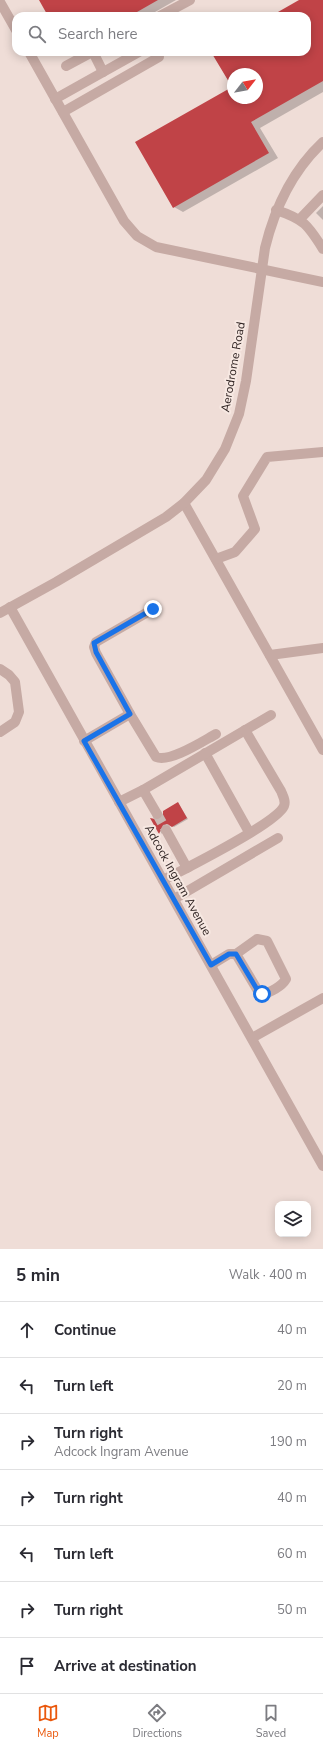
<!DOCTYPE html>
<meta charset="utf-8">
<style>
:root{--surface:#fff;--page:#f7f7f7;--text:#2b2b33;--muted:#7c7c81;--line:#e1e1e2;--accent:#ea580c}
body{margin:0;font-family:"Nunito Sans",sans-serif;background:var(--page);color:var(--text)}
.controls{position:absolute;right:12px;bottom:12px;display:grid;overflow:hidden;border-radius:8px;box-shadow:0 2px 10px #0003}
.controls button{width:36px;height:36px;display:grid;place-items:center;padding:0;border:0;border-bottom:1px solid var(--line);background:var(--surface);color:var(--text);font:20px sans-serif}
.compass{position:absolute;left:227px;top:68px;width:36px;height:36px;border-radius:50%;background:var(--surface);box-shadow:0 2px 10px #0003;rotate:59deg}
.stop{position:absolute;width:12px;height:12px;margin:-9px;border:3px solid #1a73e8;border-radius:50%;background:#fff}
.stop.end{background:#1a73e8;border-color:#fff;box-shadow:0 1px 4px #0008}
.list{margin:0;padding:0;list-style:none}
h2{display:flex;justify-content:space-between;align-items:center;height:52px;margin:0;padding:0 16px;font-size:17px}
h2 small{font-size:13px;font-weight:400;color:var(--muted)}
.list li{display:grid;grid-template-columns:26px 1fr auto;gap:12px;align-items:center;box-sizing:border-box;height:56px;padding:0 16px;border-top:1px solid var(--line)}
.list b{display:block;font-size:15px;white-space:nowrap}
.list p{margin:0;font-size:13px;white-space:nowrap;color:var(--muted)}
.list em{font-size:13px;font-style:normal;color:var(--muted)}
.icon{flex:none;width:22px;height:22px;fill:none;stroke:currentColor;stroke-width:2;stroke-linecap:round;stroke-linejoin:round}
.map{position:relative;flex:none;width:323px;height:1249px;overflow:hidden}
.search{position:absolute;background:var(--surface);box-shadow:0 2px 10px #0003;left:12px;right:12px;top:12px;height:44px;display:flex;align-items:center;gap:10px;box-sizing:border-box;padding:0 14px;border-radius:12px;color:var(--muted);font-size:15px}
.sheet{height:444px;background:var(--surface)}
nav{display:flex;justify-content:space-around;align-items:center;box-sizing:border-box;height:56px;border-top:1px solid var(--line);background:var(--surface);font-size:11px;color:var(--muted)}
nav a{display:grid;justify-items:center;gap:2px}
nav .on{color:var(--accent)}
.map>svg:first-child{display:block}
</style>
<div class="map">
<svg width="323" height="1249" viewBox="0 0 323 1249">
<rect width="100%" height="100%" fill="#efddd7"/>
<!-- shadow -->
<g fill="#0003" fill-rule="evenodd">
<path d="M40 0H176L148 16H49Z"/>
<path d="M301 0H323V92L260 128 278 158 183 212 174 207 233 88 212 52H307V16H273ZM233 74H257V98H233Z"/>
<path d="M72 52H85L78 56Z"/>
<path d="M323 206V220L316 213Z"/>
<path d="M178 803 188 819 174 827 169 824 165 825 162 834 152 819 160 821Z"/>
</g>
<!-- building -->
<g fill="#c04347" fill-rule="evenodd">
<path d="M39 0H158L130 16H48Z"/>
<path d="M299 0H323V81L251 122 269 153 173 208 135 142 232 87 211 52H307V16H271ZM233 74H257V98H233Z"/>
<path d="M178 802 187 818 172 827 167 824 163 825 159 834 150 818 160 820 163 817V811Z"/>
</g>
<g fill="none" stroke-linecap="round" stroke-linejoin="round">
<!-- minor-tunnel -->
<path stroke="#c9b8b3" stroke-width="10" stroke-dasharray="10 5" stroke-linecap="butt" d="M157 814 166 830"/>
<!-- minor -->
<g stroke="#c6aaa4" stroke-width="10">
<path d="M0 2 16 30"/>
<path d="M160 16 190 0"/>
<path d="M29 52 124 221 137 236 156 247 323 282"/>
<path d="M93 52 103 72"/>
<path d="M66 66 92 52"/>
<path d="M55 99 139 52"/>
<path d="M63 112 159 57"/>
<path d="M276 210C304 219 308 225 323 249"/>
<path d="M300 219 323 195"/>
<path d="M184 503 323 750"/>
<path d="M216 559 235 552 255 529 243 496 267 457 323 452"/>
<path d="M10 607 323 1166"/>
<path d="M153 609 96 642 94 647 96 653 130 714 156 757C170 763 203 741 216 734"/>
<path d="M0 613 56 582 166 517 184 503 206 480 225 449 239 414 246 381 265 248C275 207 292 171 323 142"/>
<path d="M270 655 323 648"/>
<path d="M0 669 9 675 15 682 19 712 15 722 0 732"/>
<path d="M84 741 130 714"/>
<path d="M205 753 249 832"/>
<path d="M143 790 271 715"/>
<path d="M119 802 143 790 157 814"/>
<path d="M187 868C205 858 277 822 284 806 286 801 283 796 281 791L245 730"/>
<path d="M163 880 187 868 166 830"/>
<path d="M174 899 278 838"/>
<path d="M211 965 229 954H236L257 939 267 941 286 979C282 986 270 993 262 994L258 991 236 954"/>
<path d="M252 1038 323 998"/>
</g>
</g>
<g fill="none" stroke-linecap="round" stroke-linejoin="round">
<!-- route -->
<path stroke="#1a73e8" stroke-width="5" d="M153 609 94 643 96 652 130 714 84 741 211 965 229 954H236L258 991 262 994"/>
</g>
<g text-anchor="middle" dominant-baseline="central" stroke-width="4" stroke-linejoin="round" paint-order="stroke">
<!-- street labels -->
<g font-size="12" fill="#322625" stroke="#f7e8e2">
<text transform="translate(233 367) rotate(-80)">Aerodrome Road</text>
<text transform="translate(178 880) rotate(61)">Adcock Ingram Avenue</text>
</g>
</g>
</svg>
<div class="controls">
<button><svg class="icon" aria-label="layers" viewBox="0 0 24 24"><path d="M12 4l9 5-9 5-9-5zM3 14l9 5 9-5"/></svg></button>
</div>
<svg class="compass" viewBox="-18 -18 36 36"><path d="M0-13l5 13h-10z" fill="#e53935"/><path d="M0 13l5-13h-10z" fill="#7c7c81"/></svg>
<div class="stop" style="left:262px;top:994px"></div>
<div class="stop end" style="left:153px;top:609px"></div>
<div class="search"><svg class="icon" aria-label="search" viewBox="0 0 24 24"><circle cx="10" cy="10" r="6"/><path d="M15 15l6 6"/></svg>Search here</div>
</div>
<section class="sheet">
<h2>5 min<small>Walk · 400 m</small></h2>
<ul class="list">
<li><svg class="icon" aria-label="ahead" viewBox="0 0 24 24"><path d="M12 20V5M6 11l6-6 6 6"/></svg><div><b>Continue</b></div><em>40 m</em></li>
<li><svg class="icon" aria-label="left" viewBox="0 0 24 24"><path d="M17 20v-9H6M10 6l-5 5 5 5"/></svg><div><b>Turn left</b></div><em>20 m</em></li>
<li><svg class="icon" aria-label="right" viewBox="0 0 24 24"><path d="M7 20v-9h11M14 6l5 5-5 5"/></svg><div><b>Turn right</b><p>Adcock Ingram Avenue</p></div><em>190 m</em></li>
<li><svg class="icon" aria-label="right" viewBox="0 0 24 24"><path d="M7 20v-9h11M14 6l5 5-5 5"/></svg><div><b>Turn right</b></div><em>40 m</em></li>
<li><svg class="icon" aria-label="left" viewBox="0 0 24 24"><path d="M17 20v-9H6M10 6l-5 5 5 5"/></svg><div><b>Turn left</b></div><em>60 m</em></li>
<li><svg class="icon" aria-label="right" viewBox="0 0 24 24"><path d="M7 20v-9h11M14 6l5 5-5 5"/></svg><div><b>Turn right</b></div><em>50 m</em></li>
<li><svg class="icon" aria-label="arrive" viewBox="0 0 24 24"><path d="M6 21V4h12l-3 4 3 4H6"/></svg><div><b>Arrive at destination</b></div></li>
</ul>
</section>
<nav>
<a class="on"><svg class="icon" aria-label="map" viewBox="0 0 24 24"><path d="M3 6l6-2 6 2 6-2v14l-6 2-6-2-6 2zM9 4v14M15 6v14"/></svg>Map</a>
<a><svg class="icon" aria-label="directions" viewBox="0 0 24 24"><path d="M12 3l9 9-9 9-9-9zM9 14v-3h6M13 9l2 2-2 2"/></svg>Directions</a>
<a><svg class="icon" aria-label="saved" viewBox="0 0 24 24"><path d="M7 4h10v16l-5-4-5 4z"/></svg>Saved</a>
</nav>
